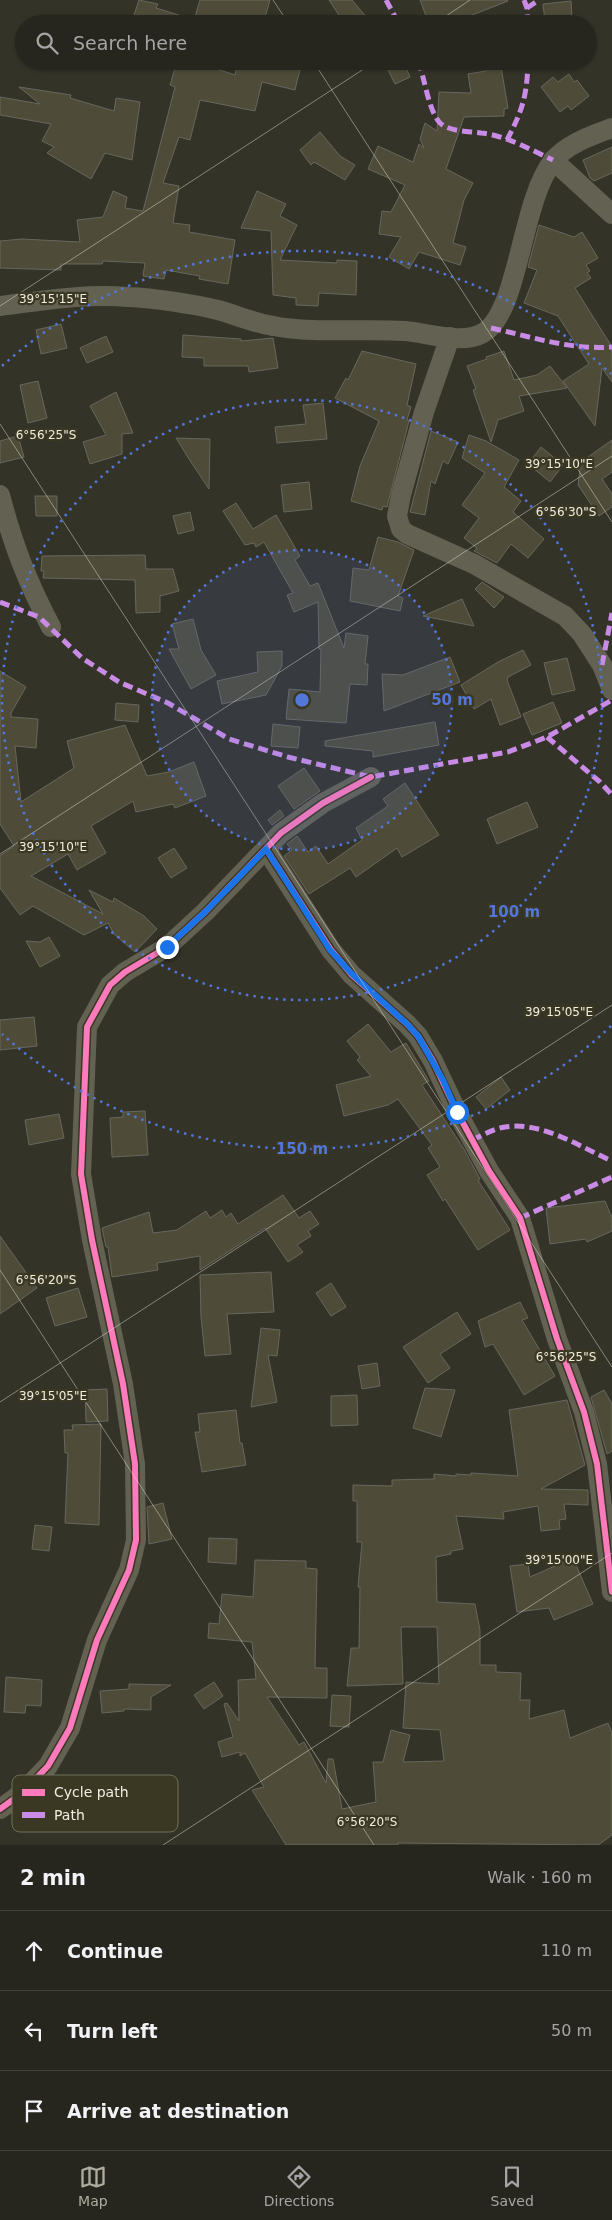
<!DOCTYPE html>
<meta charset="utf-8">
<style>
:root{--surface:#27261e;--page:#2f2e27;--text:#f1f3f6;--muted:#a4a5a4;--line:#43433c;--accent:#aeada0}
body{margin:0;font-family:"DejaVu Sans",sans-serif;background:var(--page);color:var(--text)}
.stop{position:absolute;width:15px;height:15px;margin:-11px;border:4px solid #1a73e8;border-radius:50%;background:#fff}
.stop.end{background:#1a73e8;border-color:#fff;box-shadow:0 1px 5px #0008}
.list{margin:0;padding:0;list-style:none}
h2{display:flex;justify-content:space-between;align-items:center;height:65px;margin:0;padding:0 20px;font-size:21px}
h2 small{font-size:16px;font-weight:400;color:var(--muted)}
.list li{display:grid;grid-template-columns:32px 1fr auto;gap:15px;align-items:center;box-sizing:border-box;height:80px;padding:0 20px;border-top:1px solid var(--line)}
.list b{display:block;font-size:19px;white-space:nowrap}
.list em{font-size:16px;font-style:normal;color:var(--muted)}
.icon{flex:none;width:28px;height:28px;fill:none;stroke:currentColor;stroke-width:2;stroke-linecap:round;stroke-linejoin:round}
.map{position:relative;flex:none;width:612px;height:1845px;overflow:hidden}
.search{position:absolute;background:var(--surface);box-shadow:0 1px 4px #0004;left:15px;right:15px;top:15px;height:55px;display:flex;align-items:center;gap:12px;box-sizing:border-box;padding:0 18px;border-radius:28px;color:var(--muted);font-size:19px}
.sheet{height:305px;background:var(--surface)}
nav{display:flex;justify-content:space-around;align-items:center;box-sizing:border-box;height:70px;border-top:1px solid var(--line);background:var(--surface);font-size:14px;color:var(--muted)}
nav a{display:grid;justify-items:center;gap:2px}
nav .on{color:var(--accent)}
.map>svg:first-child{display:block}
</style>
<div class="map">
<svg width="612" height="1845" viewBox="0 0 612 1845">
<rect width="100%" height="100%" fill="#343328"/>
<!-- building -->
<g fill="#4e4c39" stroke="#68675d">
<path d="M139 0 158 4 156 8 194 20V24H131Z"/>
<path d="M200 0H270L263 24H208L194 20Z"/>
<path d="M329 0H352L372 24H345Z"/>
<path d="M420 0H507L508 1 449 24H429Z"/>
<path d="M571 1 572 19 545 21 543 4Z"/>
<path d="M177 61H192L235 75 238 61H284L301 65 295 90 262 82 255 111 200 100 190 140 179 137 163 183 179 186 173 223 190 225 189 232 235 240 228 284 199 279 200 276 166 270 164 279 143 276 145 263 103 261 102 264H61V270L0 268V241L22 239 80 242 77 220 103 217 113 191 127 197 125 208 143 211 175 87 170 85Z"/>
<path d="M403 61 410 77 395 84 387 68Z"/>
<path d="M482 61H500L508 108 504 109V116L464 117 446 169 473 183 464 200 453 243 466 247 460 265 419 252 409 269 389 257 401 237 379 234 382 211 391 212 405 185 368 169 378 146 413 162 419 144 424 148 420 139 425 123 437 131 439 92 471 93 468 74 486 71Z"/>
<path d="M569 74 574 82 577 80 589 96 571 110 568 106 560 112 541 87 553 77 558 82Z"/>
<path d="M19 87 71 95 70 98 114 111 116 98 140 102 132 160 105 153 91 179 47 153 54 147 42 141 51 124 0 115V97L40 104Z"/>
<path d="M320 132 340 156 355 165 345 180 314 162 311 165 300 150Z"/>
<path d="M612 147V173L594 181 590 178 583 160Z"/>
<path d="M257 191 286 204 280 216 297 225 280 260 337 263V260L357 261 356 295 319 293 318 306 296 305V298L273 295 271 231 241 228Z"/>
<path d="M539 225 574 237 582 232 598 258 586 265 590 271 587 273 591 278 575 288 612 347V382L602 368 595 426 563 381 589 364 558 316 524 303 537 270 528 267Z"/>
<path d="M61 324 67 348 41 354 36 330Z"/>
<path d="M183 335 241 339V341L273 338 278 368 249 372 248 366H204V358L182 357Z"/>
<path d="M106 336 113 352 87 363 80 348Z"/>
<path d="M362 351 416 364 407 405 411 407 407 420 409 421 387 507 383 506 382 510 351 501 360 466 379 421 335 398 346 378 348 380Z"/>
<path d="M504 351 514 380 537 375 550 366 567 388 519 396 524 411 498 420 491 442 473 390 476 389 467 366 487 359 486 357Z"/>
<path d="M38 381 47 418 28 423 20 385Z"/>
<path d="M116 392 133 433 122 434V454L90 464 83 442 106 435 90 406Z"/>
<path d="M323 403 327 439 277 443 275 427 306 424 303 405Z"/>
<path d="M431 431 458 442 448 464 443 461 435 484 431 481 425 515 410 512Z"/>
<path d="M469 435 486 441 519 460 504 487 521 501 513 512 544 539 528 558 511 544 497 563 474 551 477 548 464 538 479 518 462 505 485 473 462 458Z"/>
<path d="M18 436 24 457 0 463V441Z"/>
<path d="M176 438 210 439 209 489 189 459Z"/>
<path d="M612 440V472L602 479 612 494V507L599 516 578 485 581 462Z"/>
<path d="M541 447 563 465 550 482 528 464Z"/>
<path d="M309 482 312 509 284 512 281 485Z"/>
<path d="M35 496H57V516H36Z"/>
<path d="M236 503 253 529 276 515 300 556 295 560 310 586 318 583 344 648 346 633 368 636 365 664H368L367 685 350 684 346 723 286 719 289 689 320 692 321 649H319L318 602 294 612 287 595 293 593 264 542 256 547 254 543 245 545 223 511Z"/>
<path d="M190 512 194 530 178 534 173 516Z"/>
<path d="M378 537 398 542 414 550 398 596 403 598 400 611 350 601 353 568 369 570Z"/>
<path d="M145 555 146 569H173L179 591 160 596V612L136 613 135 580 43 578 44 571H41L42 556Z"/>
<path d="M482 582 504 597 494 608 475 589Z"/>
<path d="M462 599 474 626 423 616Z"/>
<path d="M193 619 201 650 216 675 191 689 169 649H179L172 624Z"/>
<path d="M523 650 531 665 508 677 507 680 521 717 500 725 491 699 474 709 461 685 498 662Z"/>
<path d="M282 651V666L266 695 222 704 217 681 258 672 257 652Z"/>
<path d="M450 657 460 682 384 711 382 674 403 675Z"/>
<path d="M567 658 575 690 552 695 544 663Z"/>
<path d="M0 671 26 687 11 713V717L38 719 36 748 15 746 21 802 74 768 67 741 125 725 147 776 169 772 194 762 206 796 175 808 173 804 136 812 133 801 91 826 106 853 77 870 68 854 31 876 103 914 89 890 113 902 114 898 144 916 157 929 135 952 114 934 108 923 84 935 33 906 20 915 0 888V856L14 846 0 824Z"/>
<path d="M553 702 562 723 532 735 523 714Z"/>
<path d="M116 703 139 705 138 722 115 720Z"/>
<path d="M435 722 439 745 373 757V751L325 746V741Z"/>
<path d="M273 724 300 727 298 748 271 746Z"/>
<path d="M304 768 320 791 294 809 278 786Z"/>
<path d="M405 783 439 835 402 857 397 848 356 877 350 868 309 894 284 856 292 850 287 844 297 836 308 852 316 846 328 864 362 840 356 828 388 806 383 799Z"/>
<path d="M527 802 538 827 497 844 487 819Z"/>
<path d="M280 810 284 816 272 825 268 820Z"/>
<path d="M174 848 187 868 171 878 158 858Z"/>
<path d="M49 937 60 956 40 967 26 941 40 942Z"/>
<path d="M34 1017 37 1046 0 1050V1020Z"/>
<path d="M368 1024 391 1052 406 1043 429 1081 422 1085 464 1149 480 1179 478 1180 510 1230 478 1250 445 1199 443 1201 427 1175 440 1167 428 1148 432 1145 398 1099 388 1105 344 1116 336 1085 371 1076 357 1060 360 1057 347 1041Z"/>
<path d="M501 1077 510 1090 486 1109 476 1097Z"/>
<path d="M145 1111 148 1155 112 1157 110 1118 123 1117V1112Z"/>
<path d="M59 1114 64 1138 29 1145 25 1120Z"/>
<path d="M283 1195 299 1218 310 1211 319 1224 308 1231 311 1236 297 1245 303 1252 288 1262 265 1228 200 1270V1256L157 1263 158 1270 112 1277 108 1247H106L102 1228 149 1212 153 1233 177 1230 206 1211 210 1218 222 1210 226 1217 231 1213 238 1224Z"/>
<path d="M605 1201 612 1218V1231L587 1242 586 1239 550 1244 546 1208Z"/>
<path d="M0 1236 37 1288 0 1314Z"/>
<path d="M271 1272 274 1312 227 1314 231 1354 205 1356 201 1317 200 1275Z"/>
<path d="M331 1283 346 1307 331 1316 316 1293Z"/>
<path d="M78 1288 87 1317 55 1326 46 1298Z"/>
<path d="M520 1302 528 1318 522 1320 555 1376 524 1395 493 1344 485 1347 478 1321Z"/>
<path d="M457 1312 471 1334 440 1354 450 1368 428 1383 403 1347Z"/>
<path d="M261 1328 280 1330 277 1356 268 1355 277 1402 251 1407Z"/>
<path d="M377 1363 380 1386 362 1389 358 1366Z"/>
<path d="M425 1388 455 1390 441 1437 413 1428Z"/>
<path d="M107 1389 108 1421 86 1422 85 1390Z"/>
<path d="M604 1390 612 1404V1451L607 1454 591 1397Z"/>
<path d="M357 1395 358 1425 331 1426V1396Z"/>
<path d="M567 1400 585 1465 541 1489 588 1490V1505L564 1504 566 1519 559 1520 560 1529 541 1531 538 1506 503 1512 504 1519 456 1516 463 1549 451 1551V1554L436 1557 437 1602 475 1604 480 1630V1665H496V1672L521 1673 520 1700H530L529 1719 564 1710 570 1738 608 1723 612 1733V1835L598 1845 398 1843V1845H286L252 1790 264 1787 245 1753 240 1756V1752L222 1757 218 1742 233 1737 224 1704 227 1703 239 1721 238 1680 256 1679 252 1642 208 1638 209 1623 219 1624 222 1594 253 1597 255 1560 306 1561V1568L317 1569 315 1668H327V1698L267 1697 299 1745 304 1742 326 1783 328 1759H333L342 1809 376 1802 373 1762H383L391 1730 410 1735 403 1762 444 1761 440 1730 403 1728 406 1682 439 1684 437 1627H401L403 1684 347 1686 351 1648H359L360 1587H358L362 1542H357V1501H353V1485L392 1486V1480L434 1479V1474L456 1476V1474L471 1475V1473L518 1476 509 1410Z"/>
<path d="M236 1410 240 1443H242L246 1465 202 1472 195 1432H200L198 1414Z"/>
<path d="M101 1424 99 1525 65 1523 68 1453H65L64 1430H73L72 1425Z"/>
<path d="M163 1503 172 1539 149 1544 147 1507Z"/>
<path d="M35 1525 52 1527 49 1551 32 1549Z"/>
<path d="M209 1538 237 1539 236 1564 208 1562Z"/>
<path d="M573 1558 593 1604 554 1620 549 1608 517 1612 510 1566 528 1564 530 1577Z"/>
<path d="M6 1677 42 1680 41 1706 26 1705 25 1713 4 1712Z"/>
<path d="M214 1682 223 1696 204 1709 194 1695Z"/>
<path d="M129 1684 171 1685 151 1697V1710L124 1709V1711L102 1713 100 1691 129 1689Z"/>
<path d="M332 1695 351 1696 349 1727 330 1726Z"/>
</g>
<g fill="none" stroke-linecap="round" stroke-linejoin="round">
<!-- minor -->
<g stroke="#636151" stroke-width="20">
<path d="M553 160 612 214"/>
<path d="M0 306C41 301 86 293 128 297 154 298 193 304 218 310 236 315 254 323 273 326 316 334 361 328 405 331 428 333 462 345 483 333 519 313 521 201 553 161 566 144 593 135 612 128"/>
<path d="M450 337 424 412 401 495 397 516 401 529 407 534 474 564 565 616 582 634 602 665 612 690"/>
<path d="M0 495C13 545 27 581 51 627"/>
<path d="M266 849 331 950 352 975 407 1024 418 1036 433 1061 457 1112 489 1171 520 1218 557 1339 584 1412 597 1464 612 1592"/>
<path d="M0 1809 21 1794 48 1766 70 1728 97 1640 129 1570 136 1540 135 1464 123 1384 92 1240 81 1174 87 1027 110 985 125 972 167 947 205 912 281 833 323 803 371 777"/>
</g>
<!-- quiet -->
<g stroke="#ca8be6" stroke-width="5" stroke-dasharray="10 5" stroke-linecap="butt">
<path d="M386 0 399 24"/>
<path d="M524 0 527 8 528 24"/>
<path d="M527 8 539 0"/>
<path d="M418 61C425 78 428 110 440 123 450 132 468 131 481 133 505 135 531 150 553 160"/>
<path d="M507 140C523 109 527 96 528 61"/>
<path d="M491 328C533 337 569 350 612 347"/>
<path d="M0 602 39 617 82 658 119 682 168 703 229 739 288 757 371 777 508 752 547 737 612 700"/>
<path d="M602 665 612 613"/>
<path d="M547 737 600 782 612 795"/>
<path d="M472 1140C483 1135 493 1129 505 1127 542 1121 580 1147 612 1161"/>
<path d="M520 1218 612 1177"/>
</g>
<!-- cycleway casing -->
<g stroke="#3a3722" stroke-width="9">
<g id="cycleway">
<path d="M266 849 331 950 352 975 407 1024 418 1036 433 1061 457 1112 489 1171 520 1218 557 1339 584 1412 597 1464 612 1592"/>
<path d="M0 1809 21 1794 48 1766 70 1728 97 1640 129 1570 136 1540 135 1464 123 1384 92 1240 81 1174 87 1027 110 985 125 972 167 947 205 912 281 833 323 803 371 777"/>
</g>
</g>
<!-- cycleway -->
<use href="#cycleway" stroke="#fd7abc" stroke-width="6"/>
</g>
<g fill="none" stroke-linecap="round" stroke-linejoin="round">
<!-- route -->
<path stroke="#1a73e8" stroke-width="6" d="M167 947 205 912 266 849 330 950 352 974 407 1024 418 1036 443 1080 457 1112"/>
</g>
<!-- ticks -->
<path fill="none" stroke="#f0eee1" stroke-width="1" stroke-opacity="0.45" d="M273 0 289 24M434 24 470 0M313 61 612 522M0 306 376 61M0 424 612 1367M0 854 612 456M0 1270 374 1845M0 1402 612 1005M163 1845 612 1553"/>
<!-- distance rings -->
<circle cx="302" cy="700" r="150" fill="#5276da" fill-opacity=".12"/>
<g fill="none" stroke="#5276da" stroke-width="2.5" stroke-dasharray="2.5 5">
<circle cx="302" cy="700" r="150"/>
<circle cx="302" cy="700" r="300"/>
<path d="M611 1026A449 449 0 0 1 2 1034M2 366A449 449 0 0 1 611 374"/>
</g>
<!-- legend -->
<rect x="12" y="1775" width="166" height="57" rx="8" fill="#3a3722" stroke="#716e5b" stroke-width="1"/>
<rect x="22" y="1789" width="23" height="7" fill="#fd7abc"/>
<rect x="22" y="1812" width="23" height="6" fill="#ca8be6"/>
<g font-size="14" fill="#f0eee1">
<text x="54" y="1797">Cycle path</text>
<text x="54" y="1820">Path</text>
</g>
<g font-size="12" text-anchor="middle" fill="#f0eee1" stroke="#3a3722" stroke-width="4.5" stroke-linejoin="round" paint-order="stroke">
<text x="53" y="303">39°15'15"E</text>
<text x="46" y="439">6°56'25"S</text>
<text x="559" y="468">39°15'10"E</text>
<text x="566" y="516">6°56'30"S</text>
<text x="53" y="851">39°15'10"E</text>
<text x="559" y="1016">39°15'05"E</text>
<text x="46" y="1284">6°56'20"S</text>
<text x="566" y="1361">6°56'25"S</text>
<text x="53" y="1400">39°15'05"E</text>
<text x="559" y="1564">39°15'00"E</text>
<text x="367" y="1826">6°56'20"S</text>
</g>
<circle cx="302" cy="700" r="8" fill="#5276da" stroke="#3a3722" stroke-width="2.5"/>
<g font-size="15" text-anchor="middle" font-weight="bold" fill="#5276da" stroke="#3a3722" stroke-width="4.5" stroke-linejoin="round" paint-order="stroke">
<text x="452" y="705">50 m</text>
<text x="514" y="917">100 m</text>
<text x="302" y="1154">150 m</text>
</g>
</svg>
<div class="stop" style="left:457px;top:1112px"></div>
<div class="stop end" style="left:167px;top:947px"></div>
<div class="search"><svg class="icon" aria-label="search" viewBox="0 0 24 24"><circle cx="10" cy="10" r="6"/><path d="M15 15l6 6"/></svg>Search here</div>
</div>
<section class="sheet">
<h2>2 min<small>Walk · 160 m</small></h2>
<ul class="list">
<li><svg class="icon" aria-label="ahead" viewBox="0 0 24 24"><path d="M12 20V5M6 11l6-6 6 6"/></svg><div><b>Continue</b></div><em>110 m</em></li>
<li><svg class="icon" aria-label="left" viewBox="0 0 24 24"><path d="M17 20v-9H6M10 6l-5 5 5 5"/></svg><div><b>Turn left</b></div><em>50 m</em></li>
<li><svg class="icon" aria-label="arrive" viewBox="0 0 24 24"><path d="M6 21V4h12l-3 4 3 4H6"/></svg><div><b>Arrive at destination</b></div></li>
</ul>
</section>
<nav>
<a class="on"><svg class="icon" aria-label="map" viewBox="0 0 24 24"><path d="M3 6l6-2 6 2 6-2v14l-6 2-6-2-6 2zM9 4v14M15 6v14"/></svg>Map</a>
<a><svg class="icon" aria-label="directions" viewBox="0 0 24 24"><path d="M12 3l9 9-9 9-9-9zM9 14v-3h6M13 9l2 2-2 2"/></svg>Directions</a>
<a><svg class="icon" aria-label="saved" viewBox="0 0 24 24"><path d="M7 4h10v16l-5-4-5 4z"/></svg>Saved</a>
</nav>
